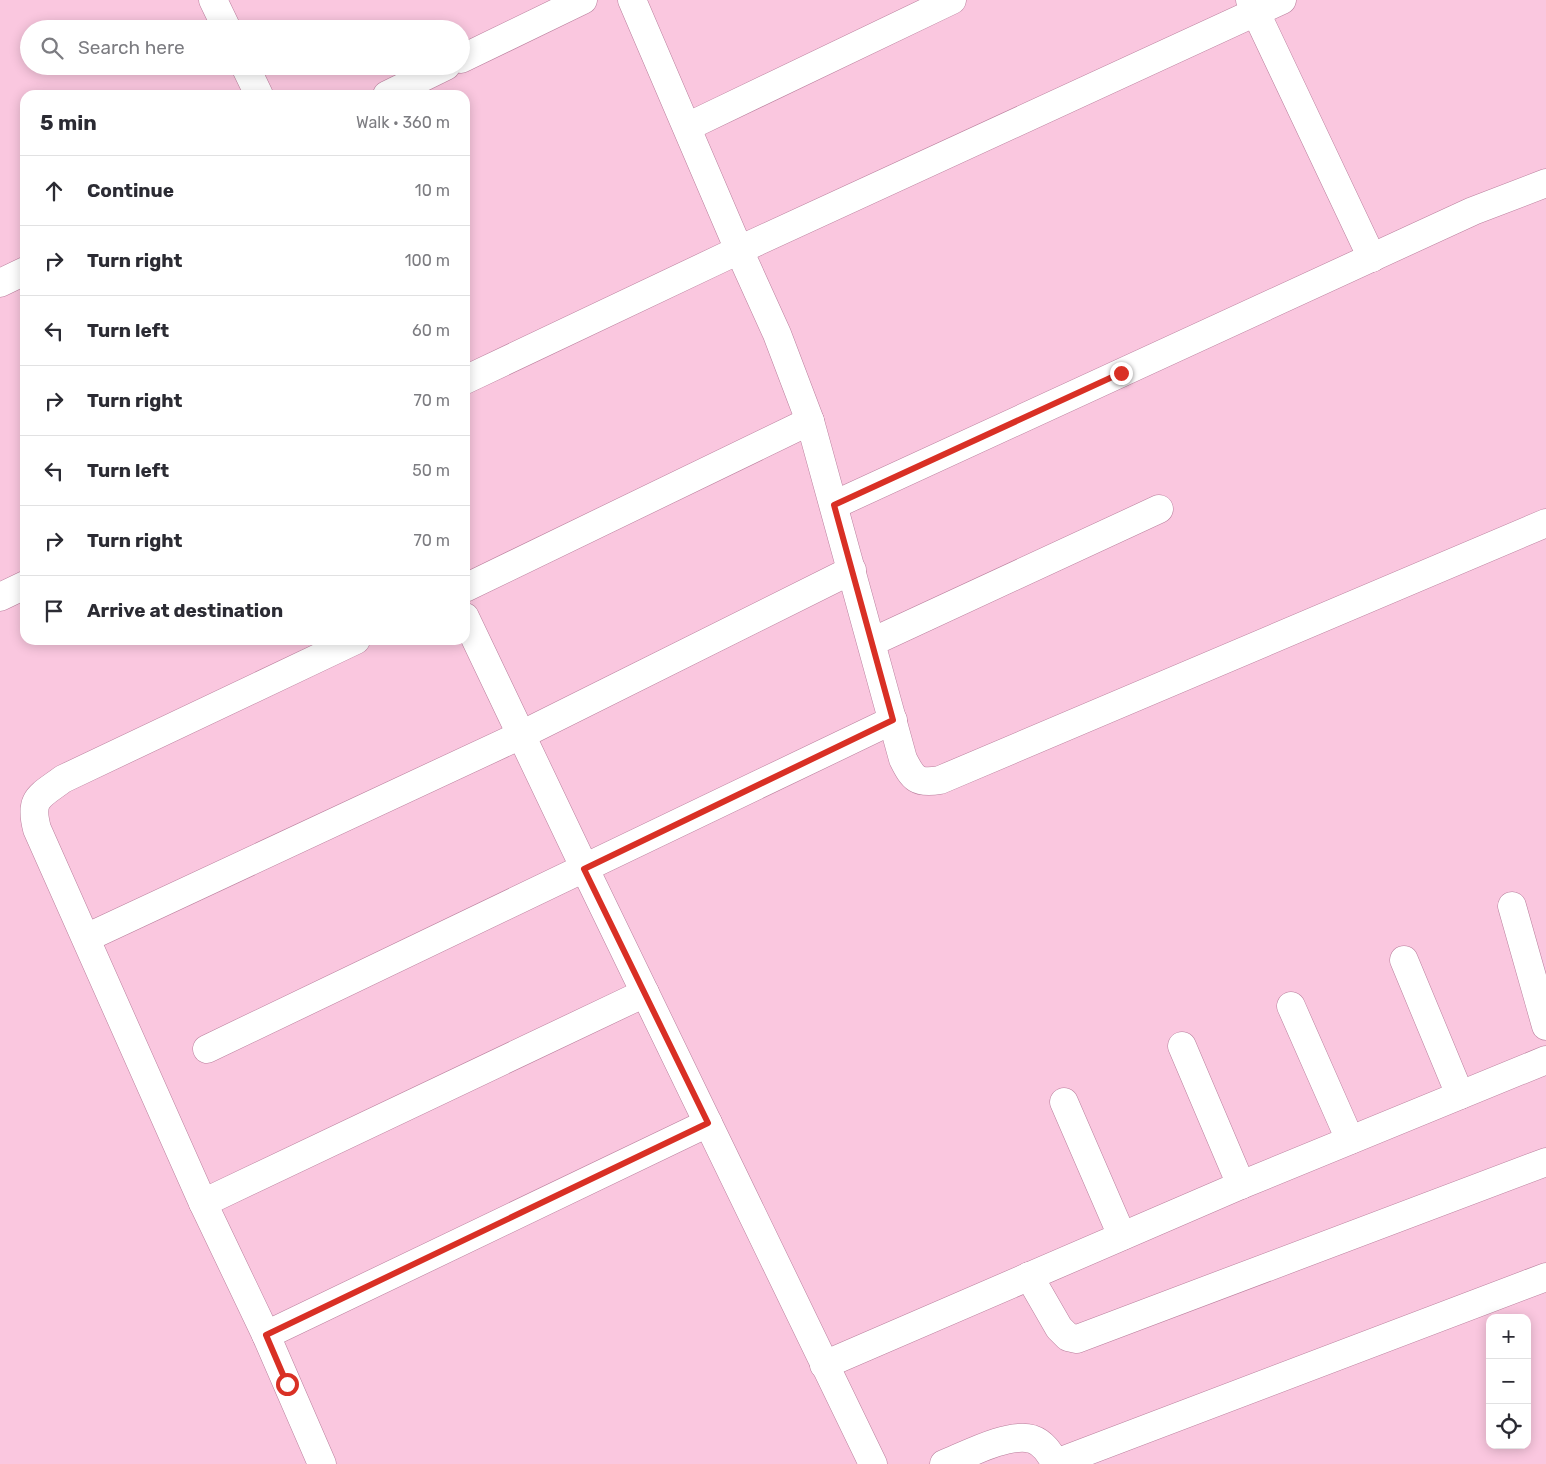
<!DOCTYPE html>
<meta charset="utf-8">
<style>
:root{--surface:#fff;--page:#f7f7f7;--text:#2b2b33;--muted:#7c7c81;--line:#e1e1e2}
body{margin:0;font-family:Rubik,sans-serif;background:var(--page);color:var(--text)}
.controls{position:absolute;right:15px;bottom:15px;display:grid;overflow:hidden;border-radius:10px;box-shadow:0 2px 12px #0003}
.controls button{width:45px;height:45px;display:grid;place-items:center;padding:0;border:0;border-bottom:1px solid var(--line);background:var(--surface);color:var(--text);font:25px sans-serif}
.stop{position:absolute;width:15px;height:15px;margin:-11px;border:4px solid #d93025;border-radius:50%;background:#fff}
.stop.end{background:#d93025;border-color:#fff;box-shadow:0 1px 5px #0008}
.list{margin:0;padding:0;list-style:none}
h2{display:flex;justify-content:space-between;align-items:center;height:65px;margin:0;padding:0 20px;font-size:21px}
h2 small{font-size:16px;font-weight:400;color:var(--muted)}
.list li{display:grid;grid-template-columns:32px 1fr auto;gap:15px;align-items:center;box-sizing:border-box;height:70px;padding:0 20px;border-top:1px solid var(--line)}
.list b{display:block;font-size:19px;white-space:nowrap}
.list em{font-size:16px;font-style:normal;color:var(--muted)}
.icon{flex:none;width:28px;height:28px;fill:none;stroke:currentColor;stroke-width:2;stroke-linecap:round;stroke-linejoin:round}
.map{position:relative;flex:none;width:1546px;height:1464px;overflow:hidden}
.search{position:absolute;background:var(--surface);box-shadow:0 2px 12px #0003;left:20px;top:20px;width:450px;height:55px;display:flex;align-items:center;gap:12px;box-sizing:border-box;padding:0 18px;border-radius:28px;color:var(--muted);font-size:19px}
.panel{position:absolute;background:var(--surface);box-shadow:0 2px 12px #0003;left:20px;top:90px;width:450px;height:555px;border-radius:15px}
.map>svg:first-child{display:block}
</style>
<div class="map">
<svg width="1546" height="1464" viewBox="0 0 1546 1464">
<rect width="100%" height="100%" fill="#fac7df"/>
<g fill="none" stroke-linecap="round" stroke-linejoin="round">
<!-- minor casing -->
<g stroke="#b97e9c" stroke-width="29">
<g id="minor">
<path d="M213 0 227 29"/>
<path d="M632 0 739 250 777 334 810 421 903 759C913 779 917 784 940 780L1546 523"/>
<path d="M1250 0 1372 258"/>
<path d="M461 59 583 0"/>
<path d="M245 66 259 95"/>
<path d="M387 95 446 66"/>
<path d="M687 127 952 0"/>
<path d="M0 283 25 271"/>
<path d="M465 380 739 250 1282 0"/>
<path d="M834 505 1473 211 1546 183"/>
<path d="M465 588 810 421"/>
<path d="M0 597 25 585"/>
<path d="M465 617 585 869 873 1464"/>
<path d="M872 642 1159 509"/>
<path d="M1512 906 1546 1026"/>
<path d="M86 938 521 735 852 570"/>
<path d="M1404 960 1460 1095"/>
<path d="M1291 1006 1350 1140"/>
<path d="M1182 1046 1241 1185"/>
<path d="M207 1049 893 720"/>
<path d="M1064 1102 1122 1236"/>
<path d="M203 1203 645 993"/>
<path d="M1029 1276 1059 1328 1068 1337 1077 1339 1546 1162"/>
<path d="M266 1335 708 1123"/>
<path d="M824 1365 1241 1185 1546 1060"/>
<path d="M1056 1463 1546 1277"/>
<path d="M322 1464 266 1335 203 1203 37 829C29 798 39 797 63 779L356 640"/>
<path d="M944 1464C966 1455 1009 1432 1032 1439 1044 1443 1050 1454 1056 1464"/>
</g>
</g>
<!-- minor -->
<use href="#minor" stroke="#fff" stroke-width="28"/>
</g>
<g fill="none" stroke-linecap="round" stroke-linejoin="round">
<!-- route -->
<path stroke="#d93025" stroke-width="6" d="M287 1384 266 1335 708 1123 584 869 893 720 834 505 1121 373"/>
</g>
</svg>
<div class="controls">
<button>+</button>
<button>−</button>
<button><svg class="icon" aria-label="locate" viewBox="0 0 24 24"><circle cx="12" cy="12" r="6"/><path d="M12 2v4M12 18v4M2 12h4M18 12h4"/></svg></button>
</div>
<div class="stop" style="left:287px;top:1384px"></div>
<div class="stop end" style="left:1121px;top:373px"></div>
<div class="search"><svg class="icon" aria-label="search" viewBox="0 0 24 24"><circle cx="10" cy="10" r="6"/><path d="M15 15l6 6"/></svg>Search here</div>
<section class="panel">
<h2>5 min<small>Walk · 360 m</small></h2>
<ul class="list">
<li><svg class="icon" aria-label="ahead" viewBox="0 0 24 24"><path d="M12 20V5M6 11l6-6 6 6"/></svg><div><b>Continue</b></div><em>10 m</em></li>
<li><svg class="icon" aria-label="right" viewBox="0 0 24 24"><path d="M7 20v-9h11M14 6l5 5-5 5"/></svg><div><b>Turn right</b></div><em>100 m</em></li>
<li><svg class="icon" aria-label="left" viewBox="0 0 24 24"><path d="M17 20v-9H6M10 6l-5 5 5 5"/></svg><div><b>Turn left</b></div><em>60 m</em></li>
<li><svg class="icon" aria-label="right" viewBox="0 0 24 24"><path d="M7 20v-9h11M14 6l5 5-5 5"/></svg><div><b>Turn right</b></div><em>70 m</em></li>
<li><svg class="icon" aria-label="left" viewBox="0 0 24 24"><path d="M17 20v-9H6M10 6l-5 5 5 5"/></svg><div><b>Turn left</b></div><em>50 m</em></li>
<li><svg class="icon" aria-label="right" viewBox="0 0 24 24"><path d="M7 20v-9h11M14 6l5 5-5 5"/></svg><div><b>Turn right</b></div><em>70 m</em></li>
<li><svg class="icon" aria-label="arrive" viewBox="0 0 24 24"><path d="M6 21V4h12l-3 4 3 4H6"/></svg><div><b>Arrive at destination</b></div></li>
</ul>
</section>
</div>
